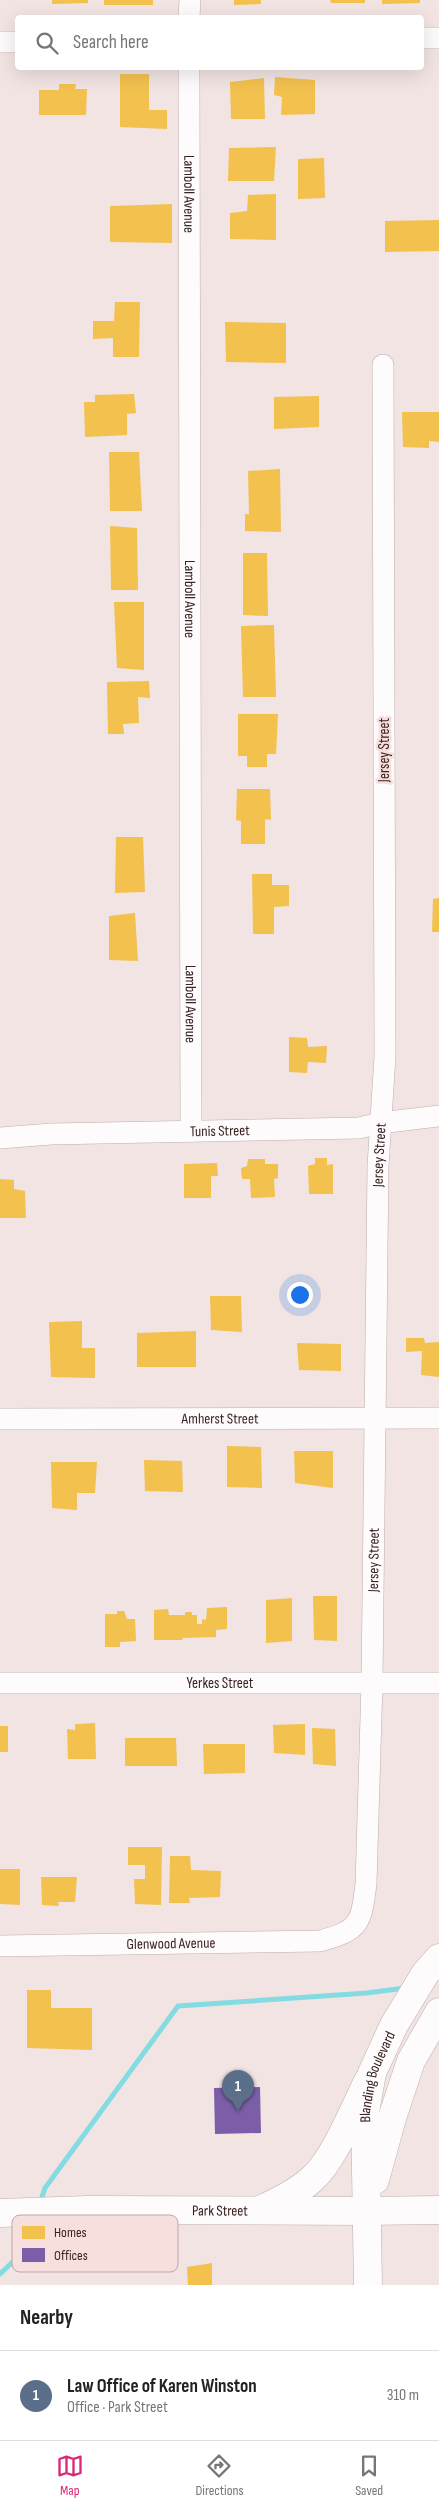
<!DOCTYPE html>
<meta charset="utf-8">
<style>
:root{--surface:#fff;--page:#f6f6f6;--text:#222;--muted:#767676;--line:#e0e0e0;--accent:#db2777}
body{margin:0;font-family:"Sofia Sans Condensed",sans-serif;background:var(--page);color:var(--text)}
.you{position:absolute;left:299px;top:1294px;width:18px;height:18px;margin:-12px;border:4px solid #fff;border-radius:50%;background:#1a73e8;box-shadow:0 0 0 8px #1a73e833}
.badge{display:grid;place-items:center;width:32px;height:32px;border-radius:50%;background:var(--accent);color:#fff;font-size:16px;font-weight:700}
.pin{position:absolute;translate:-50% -41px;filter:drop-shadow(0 1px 2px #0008)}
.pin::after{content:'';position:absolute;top:26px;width:18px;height:15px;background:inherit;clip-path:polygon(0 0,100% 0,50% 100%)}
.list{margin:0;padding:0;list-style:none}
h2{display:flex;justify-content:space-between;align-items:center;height:65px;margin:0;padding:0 20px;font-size:21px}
h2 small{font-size:16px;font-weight:400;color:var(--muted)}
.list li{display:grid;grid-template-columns:32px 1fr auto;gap:15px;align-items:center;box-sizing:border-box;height:90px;padding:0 20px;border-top:1px solid var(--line)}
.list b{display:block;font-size:19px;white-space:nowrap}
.list p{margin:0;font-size:16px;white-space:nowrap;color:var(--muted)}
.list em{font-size:16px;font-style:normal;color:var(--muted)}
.icon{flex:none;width:28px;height:28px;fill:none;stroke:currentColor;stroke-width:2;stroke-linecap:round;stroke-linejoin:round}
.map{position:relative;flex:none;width:439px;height:2285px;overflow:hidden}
.search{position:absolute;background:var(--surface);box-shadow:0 5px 20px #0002;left:15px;right:15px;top:15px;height:55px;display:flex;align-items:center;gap:12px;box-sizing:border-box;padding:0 18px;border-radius:5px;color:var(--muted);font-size:19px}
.sheet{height:155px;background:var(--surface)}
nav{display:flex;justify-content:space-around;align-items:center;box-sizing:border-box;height:70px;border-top:1px solid var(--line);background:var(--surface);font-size:14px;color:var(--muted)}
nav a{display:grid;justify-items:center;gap:2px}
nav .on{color:var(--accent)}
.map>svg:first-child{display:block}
</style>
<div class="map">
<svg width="439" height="2285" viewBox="0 0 439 2285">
<rect width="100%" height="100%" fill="#f1e4e3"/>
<!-- homes -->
<g fill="#f2c14e">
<path d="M52 0H88V3L52 4Z"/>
<rect x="104" y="0" width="49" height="5"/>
<path d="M234 0H261V4L234 5Z"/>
<path d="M330 0H365V3H331Z"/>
<path d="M382 0H420V3L382 4Z"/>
<path d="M120 74H149V110H167V129L120 127Z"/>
<path d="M275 77 315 80V114L281 115 282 97 274 95Z"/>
<path d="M264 78 265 119H231L230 82Z"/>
<path d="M59 84H76L75 89H87L86 115H39V90H59Z"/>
<path d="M276 147 274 181H228L229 148Z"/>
<path d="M324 158 325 198 298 199V159Z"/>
<path d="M276 194V240L230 239V213L247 211 248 195Z"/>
<path d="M172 204V243L110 242V206Z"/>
<path d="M439 220V251L385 252V221Z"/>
<path d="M115 302H140L139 357H113V338L93 339V321H114Z"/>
<path d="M225 322 286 323V363L226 362Z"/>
<path d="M134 394 136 413 127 414V435L85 437 84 402H95V395Z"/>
<path d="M319 396V427L274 429V397Z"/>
<path d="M402 412H439V442L429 441V448L403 447Z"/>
<path d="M109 452H139L142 511H110Z"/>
<path d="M280 469 281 532 245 531V514H249L248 471Z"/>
<path d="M110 526 137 528 138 590H111Z"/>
<path d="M243 553H267L268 616 243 615Z"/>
<path d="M114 602H144V670L117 668Z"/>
<path d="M274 625 276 697H243L241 626Z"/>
<path d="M149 681 150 698 138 697 139 723 123 724 124 734H108L107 682Z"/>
<path d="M238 714H278L276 754H267V767H247V756H238Z"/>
<path d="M237 789H270L271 820 265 819V844H241V821L236 820Z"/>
<path d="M116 837H143L145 892 115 893Z"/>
<path d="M252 874H272V885H289V906L274 907V934H253Z"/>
<path d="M439 898V932H432L433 899Z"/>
<path d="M135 913 138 961 109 960V916Z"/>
<path d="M289 1037 307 1038 308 1047 327 1046 326 1063 308 1062 307 1073 289 1072Z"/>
<path d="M315 1158H327V1165L333 1164V1194H309L308 1166 315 1164Z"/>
<path d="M248 1159H265V1164H278V1178L274 1179 275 1197 251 1198 250 1179H242L241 1168 247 1166Z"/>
<path d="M217 1163 218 1176H211V1198H184V1164Z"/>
<path d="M0 1179 14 1180V1189L25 1191 26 1218H0Z"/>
<path d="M210 1296H241L242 1332 211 1330Z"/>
<path d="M82 1321V1348H95V1378L51 1377 49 1322Z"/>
<path d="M196 1331V1367H137V1333Z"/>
<path d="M406 1338H424L425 1343 439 1342V1377L421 1375 422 1351 406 1352Z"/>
<path d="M297 1343 341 1344V1371L299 1370Z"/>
<path d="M227 1446 261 1447 262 1488 227 1487Z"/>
<path d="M294 1451H333V1488L295 1483Z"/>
<path d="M144 1460 182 1461 183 1492 145 1491Z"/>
<path d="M51 1462H97L95 1493H77V1510L52 1508Z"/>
<path d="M313 1596H337V1641L314 1640Z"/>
<path d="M292 1598V1641L266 1643V1600Z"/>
<path d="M227 1607V1629L216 1630V1637L182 1638 183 1640H154V1610L168 1609 169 1615H185V1612H192V1615H197V1624H202V1619L206 1620 207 1608Z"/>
<path d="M117 1611H124L127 1619H135L136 1641 120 1642V1647H105V1614H117Z"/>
<path d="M95 1723 96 1759H68L67 1729 75 1730V1724Z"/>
<path d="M305 1724V1755L274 1753 273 1725Z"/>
<rect x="0" y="1726" width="8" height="26"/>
<path d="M312 1728 335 1729 336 1766 313 1764Z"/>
<path d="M125 1738H176L177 1766H125Z"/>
<path d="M203 1744H245V1773L204 1774Z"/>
<path d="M128 1847H162L161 1905 135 1904 134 1879H145V1865H128Z"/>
<path d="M170 1856H190L191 1870 221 1871 220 1897 189 1898 190 1903H169Z"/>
<path d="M0 1869H20V1905L0 1904Z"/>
<path d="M41 1877H77L75 1902H58L59 1906 42 1905Z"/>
<path d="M27 1990H51V2008H92V2050L27 2048Z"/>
<path d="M212 2263V2285H188L187 2267Z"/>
</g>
<!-- offices -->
<path fill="#7b5ea7" d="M260 2087 261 2133 215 2134 214 2088Z"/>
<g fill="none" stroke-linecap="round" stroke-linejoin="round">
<!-- stream -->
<g stroke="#84dce2" stroke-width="5">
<path d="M40 2203 45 2188 178 2006 367 1993 405 1988"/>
<path d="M0 2274 19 2256 33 2220"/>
</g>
<!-- street casing -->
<g stroke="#beaead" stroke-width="22">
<g id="street">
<path d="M189 18 190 0"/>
<path d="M422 38H439"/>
<path d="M0 42H18"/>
<path id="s1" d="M189 68 191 1131"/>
<path id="s2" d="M0 1138 51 1134 359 1128 380 1123 439 1116"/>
<path id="s3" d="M0 1419 439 1418"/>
<path id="s4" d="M0 1683H439"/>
<path id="s5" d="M0 1946 320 1941C360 1930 361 1924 366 1884L372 1683 378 1166 385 1056 383 365"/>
</g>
</g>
<!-- secondary casing -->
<g stroke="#beaead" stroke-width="29">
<g id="secondary">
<path d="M262 2209C279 2201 298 2192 312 2179 334 2160 354 2109 368 2081"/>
<path id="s6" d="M0 2213 88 2210 367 2211"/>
</g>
</g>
<!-- primary casing -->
<g stroke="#beaead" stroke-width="29">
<g id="primary">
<path d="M375 2180 392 2118 411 2061 439 2012"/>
<path d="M367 2211 439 2210"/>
<path id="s7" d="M368 2285 365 2112 372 2073 394 2025 425 1974 439 1958"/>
</g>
</g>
<!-- street -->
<use href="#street" stroke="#fdfbfb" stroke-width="21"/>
<!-- secondary -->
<use href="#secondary" stroke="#fdfbfb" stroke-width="28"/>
<!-- primary -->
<use href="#primary" stroke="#fdfbfb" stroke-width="28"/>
</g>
<g text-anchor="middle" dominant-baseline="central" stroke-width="5" stroke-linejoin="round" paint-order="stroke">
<!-- street labels -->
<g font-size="15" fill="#392322" stroke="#f7dfdd">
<text stroke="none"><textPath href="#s1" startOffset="126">Lamboll Avenue</textPath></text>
<text stroke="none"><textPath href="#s1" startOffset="531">Lamboll Avenue</textPath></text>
<text transform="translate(384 750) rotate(-90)">Jersey Street</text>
<text stroke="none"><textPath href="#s1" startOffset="936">Lamboll Avenue</textPath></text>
<text stroke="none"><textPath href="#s2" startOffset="220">Tunis Street</textPath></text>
<text stroke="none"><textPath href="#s5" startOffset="1131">Jersey Street</textPath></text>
<text stroke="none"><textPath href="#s3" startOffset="220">Amherst Street</textPath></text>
<text stroke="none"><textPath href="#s5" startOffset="726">Jersey Street</textPath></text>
<text stroke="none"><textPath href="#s4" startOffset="220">Yerkes Street</textPath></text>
<text stroke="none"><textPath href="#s5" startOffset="171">Glenwood Avenue</textPath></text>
<text stroke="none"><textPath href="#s7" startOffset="210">Blanding Boulevard</textPath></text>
<text stroke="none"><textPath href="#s6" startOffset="220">Park Street</textPath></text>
</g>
</g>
<!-- legend -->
<rect x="12" y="2215" width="166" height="57" rx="8" fill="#f7dfdd" stroke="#bea7a5" stroke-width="1"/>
<rect x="22" y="2226" width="23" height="13" fill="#f2c14e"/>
<rect x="22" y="2248" width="23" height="14" fill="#7b5ea7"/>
<g font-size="14" fill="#392322">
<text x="54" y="2237">Homes</text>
<text x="54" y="2260">Offices</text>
</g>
</svg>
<div class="you"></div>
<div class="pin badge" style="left:238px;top:2111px;background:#5c6f8a">1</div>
<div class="search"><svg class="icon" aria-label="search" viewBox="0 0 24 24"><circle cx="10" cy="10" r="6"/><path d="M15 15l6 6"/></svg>Search here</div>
</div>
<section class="sheet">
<h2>Nearby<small></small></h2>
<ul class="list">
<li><span class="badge" style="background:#5c6f8a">1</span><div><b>Law Office of Karen Winston</b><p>Office · Park Street</p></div><em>310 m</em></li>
</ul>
</section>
<nav>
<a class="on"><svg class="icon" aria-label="map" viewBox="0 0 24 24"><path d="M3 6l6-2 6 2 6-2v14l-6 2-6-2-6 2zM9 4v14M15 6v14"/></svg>Map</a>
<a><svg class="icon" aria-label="directions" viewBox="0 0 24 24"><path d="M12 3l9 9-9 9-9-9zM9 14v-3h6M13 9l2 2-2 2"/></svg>Directions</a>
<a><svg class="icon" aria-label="saved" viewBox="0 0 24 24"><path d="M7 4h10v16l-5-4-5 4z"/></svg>Saved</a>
</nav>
